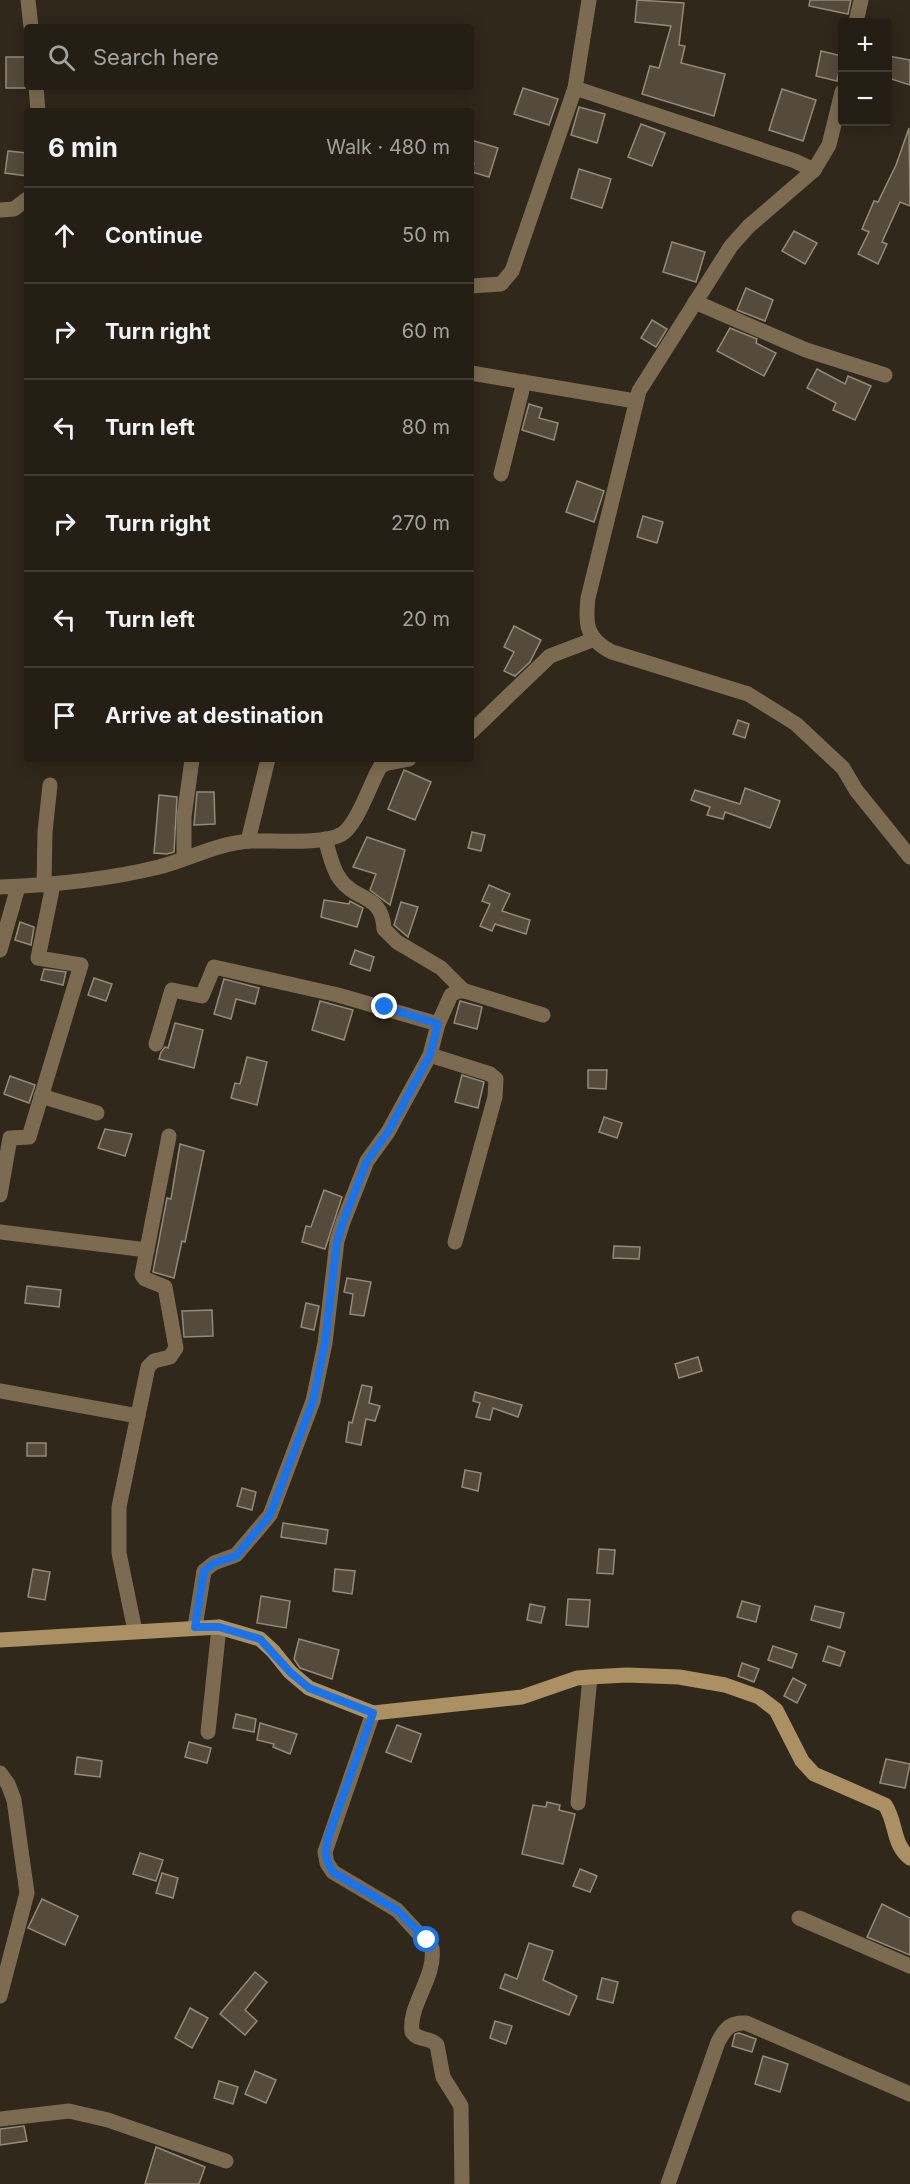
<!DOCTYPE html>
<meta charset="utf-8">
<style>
:root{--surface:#241e14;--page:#302b22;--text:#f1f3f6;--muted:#a3a2a0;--line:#413c34}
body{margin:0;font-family:Inter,sans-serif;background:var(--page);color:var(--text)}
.controls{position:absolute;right:18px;top:18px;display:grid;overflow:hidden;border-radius:6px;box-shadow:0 3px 15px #0003}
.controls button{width:54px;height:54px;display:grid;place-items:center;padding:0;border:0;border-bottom:2px solid var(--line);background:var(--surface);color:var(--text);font:30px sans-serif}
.stop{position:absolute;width:18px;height:18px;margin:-14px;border:4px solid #1a73e8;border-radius:50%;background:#fff}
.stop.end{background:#1a73e8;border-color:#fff;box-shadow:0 2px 6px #0008}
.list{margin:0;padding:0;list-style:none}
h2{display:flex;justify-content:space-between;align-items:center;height:78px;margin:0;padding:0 24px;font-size:26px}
h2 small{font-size:20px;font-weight:400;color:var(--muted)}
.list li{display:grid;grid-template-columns:39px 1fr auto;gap:18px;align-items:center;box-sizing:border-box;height:96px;padding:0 24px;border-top:2px solid var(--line)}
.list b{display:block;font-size:22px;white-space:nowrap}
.list em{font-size:20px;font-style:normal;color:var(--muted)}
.icon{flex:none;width:33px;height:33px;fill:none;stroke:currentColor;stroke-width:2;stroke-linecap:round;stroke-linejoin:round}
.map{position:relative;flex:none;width:910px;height:2184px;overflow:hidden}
.search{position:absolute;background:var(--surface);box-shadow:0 3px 15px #0003;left:24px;top:24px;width:450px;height:66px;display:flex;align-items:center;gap:15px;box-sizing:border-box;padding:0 21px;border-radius:6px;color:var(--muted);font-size:22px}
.panel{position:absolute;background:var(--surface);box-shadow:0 3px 15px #0003;left:24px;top:108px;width:450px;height:654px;border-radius:6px}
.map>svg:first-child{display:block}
</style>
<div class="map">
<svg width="910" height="2184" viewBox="0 0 910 2184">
<rect width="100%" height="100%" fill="#30281a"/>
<!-- building -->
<g fill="#544b3c" stroke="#948a7a" stroke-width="1.5">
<path d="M637 0 684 3 679 45 685 46 681 63 725 74 714 116 642 94 650 66 659 68 671 26 635 22Z"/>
<path d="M810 0H851L848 14 809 6Z"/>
<path d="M821 51 842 56 837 81 816 76Z"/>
<path d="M888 56 910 60V85L888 78Z"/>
<rect x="6" y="57" width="20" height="31"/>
<path d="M523 88 558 99 549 125 514 114Z"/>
<path d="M782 89 816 100 803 141 769 130Z"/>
<path d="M579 107 605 114 597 143 571 135Z"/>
<path d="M641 124 665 133 652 166 628 157Z"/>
<path d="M909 128 910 206 900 202 882 242 887 244 878 264 858 254 869 232 862 229 874 201 878 202 896 165Z"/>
<path d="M471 140 498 148 489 177 472 172 474 163 471 161Z"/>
<path d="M8 151 27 153V176L5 173Z"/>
<path d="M579 169 611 179 602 208 571 198Z"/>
<path d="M794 231 817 243 805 264 782 251Z"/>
<path d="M672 242 705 252 696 282 663 272Z"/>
<path d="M746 288 773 300 765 321 737 310Z"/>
<path d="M652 320 667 329 656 347 641 338Z"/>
<path d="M730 328 757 339 756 343 776 353 764 376 717 351Z"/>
<path d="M817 369 845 384 848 376 871 386 855 420 833 410 836 403 807 388Z"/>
<path d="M529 404 542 408 539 418 558 423 554 440 522 430Z"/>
<path d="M577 481 604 491 594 522 566 512Z"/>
<path d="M643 516 663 522 657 543 637 537Z"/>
<path d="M514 626 541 640 530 662 515 676 504 671 514 652 504 647Z"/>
<path d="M738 720 749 724 745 738 733 734Z"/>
<path d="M404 770 431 782 415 820 388 809Z"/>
<path d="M745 788 780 801 770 828 725 812 723 819 707 815 710 807 691 800 695 790 740 804Z"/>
<path d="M197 792H214L215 824 194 825Z"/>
<path d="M159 795 177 797 174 852 167 854 154 853Z"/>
<path d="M472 832 485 835 481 851 468 848Z"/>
<path d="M367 837 405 850 390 905 370 890 376 874 353 867Z"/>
<path d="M489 885 510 894 502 911 530 920 526 934 495 924 492 931 480 926 490 904 482 901Z"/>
<path d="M324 900 349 904 350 901 363 908 357 927 321 917Z"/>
<path d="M401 902 418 907 408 937 394 925Z"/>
<path d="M20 922 34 927 31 945 15 940Z"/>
<path d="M355 950 374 957 370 971 350 964Z"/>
<path d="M44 969 66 972 63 985 41 980Z"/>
<path d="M94 978 112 984 106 1001 88 995Z"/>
<path d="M224 979 259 988 255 1004 236 999 231 1019 214 1014Z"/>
<path d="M320 1001 353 1010 344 1040 312 1030Z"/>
<path d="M460 1001 482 1007 477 1029 454 1023Z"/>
<path d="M175 1023 203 1030 194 1068 159 1059 161 1052 165 1047 168 1048Z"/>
<path d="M247 1057 267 1062 257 1105 231 1098 235 1083 240 1084Z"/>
<path d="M588 1070H607L606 1089 588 1088Z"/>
<path d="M462 1075 484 1082 478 1108 455 1102Z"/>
<path d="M10 1076 35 1085 29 1103 4 1094Z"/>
<path d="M604 1117 622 1123 617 1138 599 1132Z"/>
<path d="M105 1129 132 1134 125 1156 98 1148Z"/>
<path d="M180 1144 204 1151 185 1242 182 1241 174 1278 153 1272 167 1198 171 1199Z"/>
<path d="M324 1190 342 1197 325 1249 302 1242 306 1226 311 1227Z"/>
<path d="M614 1246 640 1247 639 1259 613 1258Z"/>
<path d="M347 1278 371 1282 364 1316 350 1314 353 1294 344 1292Z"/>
<path d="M27 1286 61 1290 59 1307 25 1303Z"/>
<path d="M306 1303 319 1306 314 1330 301 1327Z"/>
<path d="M212 1310 213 1336 184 1337 182 1311Z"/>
<path d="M698 1357 702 1371 679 1378 675 1364Z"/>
<path d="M362 1385 372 1387 369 1403 380 1406 375 1421 366 1419 361 1445 346 1442 349 1422 352 1423Z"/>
<path d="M475 1392 522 1405 518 1417 493 1408 490 1420 476 1417 480 1403 473 1401Z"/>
<rect x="27" y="1443" width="19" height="13"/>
<path d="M465 1470 481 1473 478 1491 462 1487Z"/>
<path d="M242 1488 256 1492 252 1510 237 1506Z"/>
<path d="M283 1523 328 1530 326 1544 281 1537Z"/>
<path d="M599 1549 615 1550 613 1574 597 1573Z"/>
<path d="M33 1569 50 1572 45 1600 28 1597Z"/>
<path d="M335 1569 355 1571 352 1594 333 1591Z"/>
<path d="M261 1596 290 1601 286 1628 257 1623Z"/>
<path d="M568 1599 590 1600 588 1627 566 1625Z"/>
<path d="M742 1601 760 1606 756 1622 737 1617Z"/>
<path d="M530 1604 545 1607 541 1623 527 1620Z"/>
<path d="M815 1606 844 1613 840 1628 811 1620Z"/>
<path d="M299 1639 339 1650 332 1679 300 1668 294 1659Z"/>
<path d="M773 1646 797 1654 792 1668 768 1660Z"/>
<path d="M828 1646 845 1652 840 1666 823 1661Z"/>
<path d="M742 1663 759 1669 754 1682 738 1676Z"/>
<path d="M793 1678 806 1685 797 1703 784 1696Z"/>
<path d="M236 1714 256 1719 254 1732 233 1728Z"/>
<path d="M260 1723 297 1734 290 1754 273 1747 274 1744 257 1740Z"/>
<path d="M397 1725 421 1734 411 1762 386 1752Z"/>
<path d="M189 1742 211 1748 207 1763 185 1757Z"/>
<path d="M77 1757 102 1761 100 1777 75 1774Z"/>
<path d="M886 1759 910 1764 905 1788 880 1783Z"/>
<path d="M547 1802 560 1805 559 1810 575 1814 563 1864 522 1854 533 1805 546 1807Z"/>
<path d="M140 1853 163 1860 156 1881 133 1874Z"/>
<path d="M580 1869 597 1876 590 1892 573 1886Z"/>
<path d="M162 1873 178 1878 173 1898 156 1893Z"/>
<path d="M42 1899 78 1916 65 1945 28 1928Z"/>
<path d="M882 1904 910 1918V1955L867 1937Z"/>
<path d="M529 1943 553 1951 543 1980 577 1996 569 2015 500 1988 505 1974 517 1979Z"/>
<path d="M255 1972 267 1982 245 2010 257 2021 245 2035 220 2014Z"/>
<path d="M602 1978 618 1982 613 2003 597 1999Z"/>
<path d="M190 2008 208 2018 192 2048 175 2038Z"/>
<path d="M495 2021 512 2026 506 2044 490 2038Z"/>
<path d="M739 2033 756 2039 752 2052 732 2046 735 2034Z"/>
<path d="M763 2056 788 2064 780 2092 755 2084Z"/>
<path d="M255 2071 276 2080 266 2103 245 2094Z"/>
<path d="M219 2081 238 2087 233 2104 214 2098Z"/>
<path d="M24 2126 27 2141 0 2145V2129Z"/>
<path d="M156 2147 205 2167 199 2184H145Z"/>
</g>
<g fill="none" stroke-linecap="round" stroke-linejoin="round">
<!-- street -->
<g stroke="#7c6b50" stroke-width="15">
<path d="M28 0 31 27"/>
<path d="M856 22 861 0"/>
<path d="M36 87 38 111"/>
<path d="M575 88 795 161 814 170"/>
<path d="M842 92 829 145 814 170 749 226 731 246 639 391 588 598C585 624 586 639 612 652L748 694 796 724 843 768 856 790 910 857"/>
<path d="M0 210 14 209 27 199"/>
<path d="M471 286 501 284 512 271 575 88 589 0"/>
<path d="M695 302 806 350 885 375"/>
<path d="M471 373 635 401"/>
<path d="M501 474 524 382"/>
<path d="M471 732 550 656 592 640"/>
<path d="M325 839C329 851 332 869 340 879 356 902 382 893 384 929L397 942 441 968 464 991"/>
<path d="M248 841 268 759"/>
<path d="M184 858V817L192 760"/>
<path d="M44 885 45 832 50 785"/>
<path d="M0 887C54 885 106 880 159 867 190 859 217 843 251 841 273 840 323 845 342 834 357 825 370 784 380 767L387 763 409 759"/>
<path d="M0 950 18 887"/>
<path d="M156 1044 172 990 202 996 214 967 338 995 438 1024"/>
<path d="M430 1055 490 1074 496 1079 495 1097 455 1242"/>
<path d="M41 1096 97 1113"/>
<path d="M0 1195 10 1138 29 1137 81 965 38 958 53 885"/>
<path d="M0 1232 147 1250"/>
<path d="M0 1391 138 1416"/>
<path d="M195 1627 204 1571 214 1563 236 1555 270 1515 313 1401 325 1343 337 1241 343 1222 367 1161 388 1132 430 1055 438 1024 451 995 458 991H465L543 1015"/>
<path d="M135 1631 119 1553V1507L148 1367 154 1361 170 1357 176 1348 165 1287 145 1279 142 1275 169 1136"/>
<path d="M373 1713 325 1852 327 1863 333 1872 397 1910 432 1948C436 1978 408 2005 412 2032 418 2041 430 2037 437 2045L443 2077 461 2106 462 2184"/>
<path d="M208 1732 219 1627"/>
<path d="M0 1773 8 1784 14 1800 27 1893 0 1996"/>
<path d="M578 1803 590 1677"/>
<path d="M799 1918 910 1966"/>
<path d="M0 2119 69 2111 108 2120 226 2161"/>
<path d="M668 2184 718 2042C725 2029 730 2022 746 2023L910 2094"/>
</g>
<!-- secondary -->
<path stroke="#ab9064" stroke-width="15" d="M0 1640 219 1627 260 1639 273 1651 290 1672 309 1688 373 1713 522 1697 577 1678 590 1677 627 1675 679 1677 725 1685 759 1697 776 1710 802 1761 814 1774 885 1805C897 1823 892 1844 910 1858"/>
</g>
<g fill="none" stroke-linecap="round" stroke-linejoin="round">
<!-- route -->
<path stroke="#1a73e8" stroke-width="8" d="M385 1007 438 1024 430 1055 388 1132 367 1161 343 1222 337 1242 325 1343 313 1401 270 1515 236 1556 214 1563 204 1571 195 1627H219L260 1639 290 1672 309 1688 373 1713 329 1835C325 1850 324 1859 333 1872L397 1910 427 1940"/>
</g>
</svg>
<div class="controls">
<button>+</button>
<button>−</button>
</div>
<div class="stop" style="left:427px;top:1940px"></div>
<div class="stop end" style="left:385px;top:1007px"></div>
<div class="search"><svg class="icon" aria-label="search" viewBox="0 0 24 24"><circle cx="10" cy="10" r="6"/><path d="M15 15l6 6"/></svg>Search here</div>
<section class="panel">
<h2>6 min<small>Walk · 480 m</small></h2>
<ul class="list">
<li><svg class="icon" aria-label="ahead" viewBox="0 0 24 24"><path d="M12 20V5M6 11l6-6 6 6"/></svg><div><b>Continue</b></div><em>50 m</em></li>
<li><svg class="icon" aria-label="right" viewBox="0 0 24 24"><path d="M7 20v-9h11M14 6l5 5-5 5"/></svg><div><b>Turn right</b></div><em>60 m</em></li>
<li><svg class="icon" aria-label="left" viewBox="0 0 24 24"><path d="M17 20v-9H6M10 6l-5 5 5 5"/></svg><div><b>Turn left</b></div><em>80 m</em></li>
<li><svg class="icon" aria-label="right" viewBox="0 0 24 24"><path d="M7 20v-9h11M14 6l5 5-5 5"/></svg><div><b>Turn right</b></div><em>270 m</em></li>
<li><svg class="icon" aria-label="left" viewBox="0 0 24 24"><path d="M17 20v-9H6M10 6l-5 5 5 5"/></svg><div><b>Turn left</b></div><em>20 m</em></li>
<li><svg class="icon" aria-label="arrive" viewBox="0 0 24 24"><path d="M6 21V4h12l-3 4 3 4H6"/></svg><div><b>Arrive at destination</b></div></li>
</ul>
</section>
</div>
